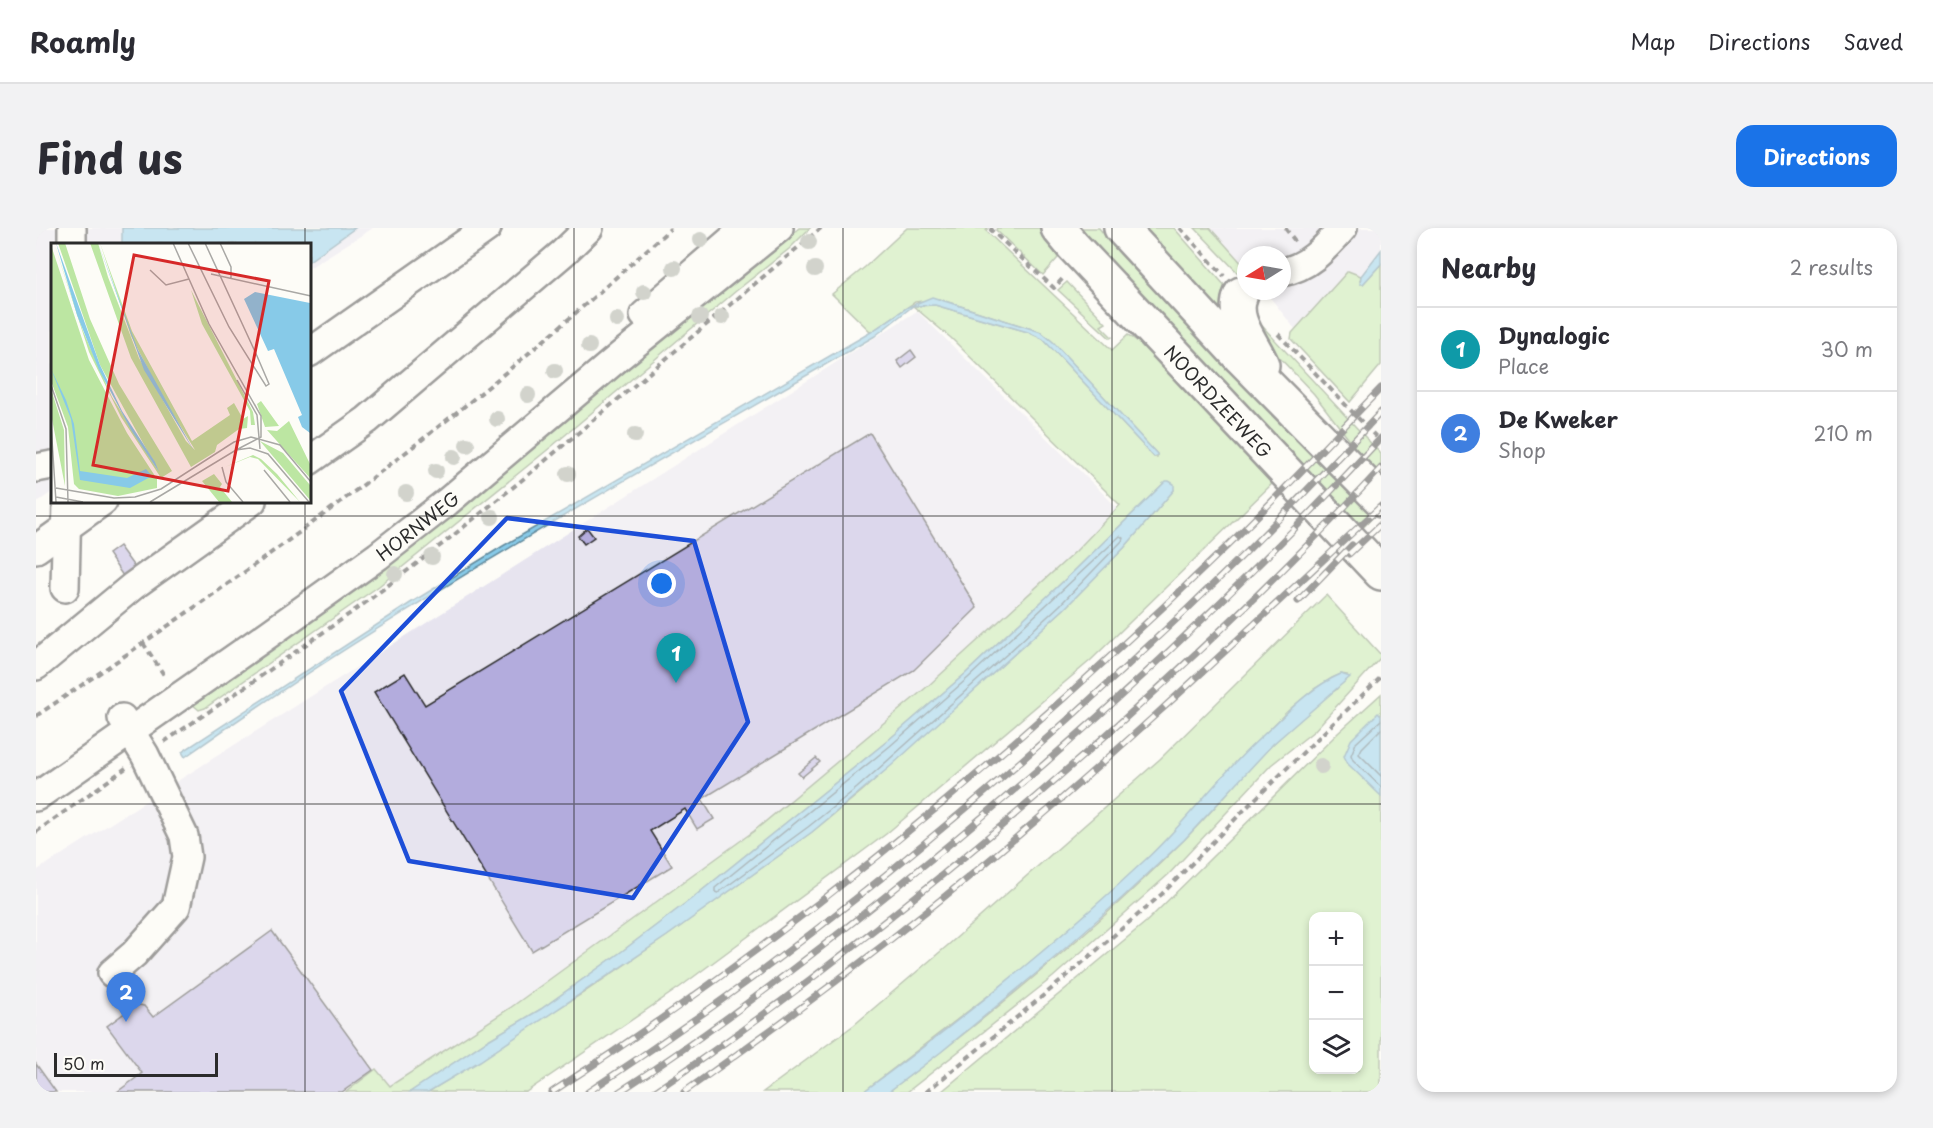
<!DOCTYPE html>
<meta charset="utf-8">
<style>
:root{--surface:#fff;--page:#f2f2f3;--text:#2b2b33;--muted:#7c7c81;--line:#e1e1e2;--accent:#1a73e8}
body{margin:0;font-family:"Playpen Sans",sans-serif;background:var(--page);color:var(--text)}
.controls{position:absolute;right:18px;bottom:18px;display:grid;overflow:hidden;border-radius:12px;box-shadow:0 3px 9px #0003}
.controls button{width:54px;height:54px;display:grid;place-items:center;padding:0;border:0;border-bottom:2px solid var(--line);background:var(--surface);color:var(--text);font:30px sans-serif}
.compass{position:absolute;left:1201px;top:18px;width:54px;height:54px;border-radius:50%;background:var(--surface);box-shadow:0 3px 9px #0003;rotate:259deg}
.scale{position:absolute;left:18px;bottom:15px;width:164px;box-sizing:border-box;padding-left:6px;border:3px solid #2b2b2b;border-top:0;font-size:16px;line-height:21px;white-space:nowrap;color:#2b2b2b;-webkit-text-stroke:4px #fdfcf7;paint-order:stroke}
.you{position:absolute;left:626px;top:356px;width:21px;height:21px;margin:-15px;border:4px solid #fff;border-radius:50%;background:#1a73e8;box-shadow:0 0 0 9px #1a73e833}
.badge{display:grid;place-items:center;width:39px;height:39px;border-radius:50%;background:var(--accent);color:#fff;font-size:20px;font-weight:700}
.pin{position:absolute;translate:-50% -50px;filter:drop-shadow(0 2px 3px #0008)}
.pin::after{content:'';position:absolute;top:32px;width:21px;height:18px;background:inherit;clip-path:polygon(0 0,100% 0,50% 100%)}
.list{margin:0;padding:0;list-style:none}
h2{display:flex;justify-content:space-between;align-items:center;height:78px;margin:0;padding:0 24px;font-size:26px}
h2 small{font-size:20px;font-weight:400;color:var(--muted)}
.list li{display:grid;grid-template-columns:39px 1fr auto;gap:18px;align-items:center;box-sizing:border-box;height:84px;padding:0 24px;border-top:2px solid var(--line)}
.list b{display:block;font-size:22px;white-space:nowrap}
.list p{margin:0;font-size:20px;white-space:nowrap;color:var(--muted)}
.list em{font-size:20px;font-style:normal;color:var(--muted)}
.icon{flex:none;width:33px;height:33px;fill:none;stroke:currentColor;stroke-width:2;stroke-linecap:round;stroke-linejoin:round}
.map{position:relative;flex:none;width:1345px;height:864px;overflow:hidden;border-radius:18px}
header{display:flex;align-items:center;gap:36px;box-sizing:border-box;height:84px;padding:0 30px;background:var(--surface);border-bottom:2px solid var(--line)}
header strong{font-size:28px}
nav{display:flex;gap:33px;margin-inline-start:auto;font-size:21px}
.intro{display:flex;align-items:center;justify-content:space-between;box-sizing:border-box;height:144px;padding:0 36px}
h1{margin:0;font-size:42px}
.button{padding:15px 27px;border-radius:18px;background:var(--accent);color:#fff;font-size:21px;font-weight:700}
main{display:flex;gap:36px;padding:0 36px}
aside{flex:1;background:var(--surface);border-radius:18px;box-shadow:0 3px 9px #0003}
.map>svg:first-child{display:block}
</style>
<header>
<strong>Roamly</strong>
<nav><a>Map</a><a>Directions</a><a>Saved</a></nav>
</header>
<div class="intro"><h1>Find us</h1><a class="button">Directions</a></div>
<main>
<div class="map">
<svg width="1345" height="864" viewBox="0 0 1345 864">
<rect width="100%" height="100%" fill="#fdfcf7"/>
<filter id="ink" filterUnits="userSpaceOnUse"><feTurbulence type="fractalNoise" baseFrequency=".0167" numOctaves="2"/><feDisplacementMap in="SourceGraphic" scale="12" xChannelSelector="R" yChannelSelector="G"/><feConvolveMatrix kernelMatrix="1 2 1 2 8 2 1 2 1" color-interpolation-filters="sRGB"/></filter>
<g filter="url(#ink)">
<!-- built -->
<g fill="#e7e4ef">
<path d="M0 0H337L273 40V16H16V264L0 275Z"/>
<path d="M1174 0H1345V22L1325 48 1312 43 1259 101 1229 63H1246V27H1210V39Z"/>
<path d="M881 83 1093 291 910 488 515 805 402 864H0V643Z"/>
</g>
<!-- green -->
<g fill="#bce6a2" stroke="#748866" stroke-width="1.5" fill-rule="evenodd">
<path d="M763 0H774L753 21 700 63 515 219 343 358 169 480 163 482 155 475 670 69 731 29Z"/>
<path d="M871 0H952L950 3 1076 122 1092 107 1122 127 1238 254 1055 432 850 606 644 759 490 864H392L443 833 518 783 547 765 631 708 776 604 825 564 1028 381 1088 320 1138 262 1127 256 1036 345 929 446 850 514 659 668 585 724 505 781 449 814 374 864H310L340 841 354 858 474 780 718 603 892 458 1040 323 1084 277 915 110 877 78 899 77 992 104 1007 111 1118 229H1121V226L1017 114 1005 104 903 71 879 74 835 104 796 66 829 39Z"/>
<path d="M961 0H1005L1022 30 1007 47 960 2Z"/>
<path d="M1038 0H1063L1084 26 1202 151 1284 227 1301 250 1337 289 1324 303Z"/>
<path d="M1107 0H1138L1190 59 1186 85Z"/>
<path d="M1159 0H1174L1210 40 1202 45Z"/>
<path d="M1345 36V137L1314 174 1255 111 1256 105 1312 43 1325 48 1324 53 1327 56Z"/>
<path d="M1031 54 1070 95 1065 98 1076 109 1074 110 1022 62Z"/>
<path d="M1214 85 1345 226V253L1278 166 1220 105Z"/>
<path d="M1290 367 1345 427V429L1278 503 1235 537 1133 646 1017 749 871 864H852C955 787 1056 704 1147 613 1178 582 1206 547 1237 516 1254 499 1273 483 1291 467L1300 462 1311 447 1305 446 1296 450 1278 461 1254 481 1201 533 1148 593 1110 632 1062 676 979 747 827 864H727L818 797 911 718 1124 531Z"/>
<path d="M1345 466V864H905L1110 694 1302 505ZM1278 688H1322V842H1278Z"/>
</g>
<!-- water -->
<g fill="#87cae8" stroke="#628a9c" stroke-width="1.5">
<path d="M86 0H319L273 33V16H86Z"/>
<path d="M1345 22V36L1327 56H1324L1325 48Z"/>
<path d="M896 69 1005 104 1017 114 1121 226V228L1118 229 1007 111 992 104 899 77 877 78 839 108C606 243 369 373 149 529L146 524 376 374 467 318 835 104 872 79Z"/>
<path d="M1130 253H1133L1138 256V262L1088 320 1028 381 856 537 776 604 631 708 444 833 392 864H374L449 814 505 781 585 724 659 668 850 514 929 446 1036 345Z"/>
<path d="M1305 446 1314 449 1237 516 1148 612 1086 670 1008 739 905 824 852 864H827C925 792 1020 716 1108 633 1142 602 1169 566 1201 533 1212 521 1225 509 1237 498 1257 478 1279 457 1305 446Z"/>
<path d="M1342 485 1345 488V568L1312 536 1308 528 1315 512Z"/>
</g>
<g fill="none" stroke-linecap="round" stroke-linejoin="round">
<!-- shore -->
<g stroke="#506b77" stroke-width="1.5">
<path d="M1084 308 1087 310 1086 313 1024 377 971 426 821 560 772 599 682 665 679 664V660L854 518 932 450Z"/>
<path d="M1345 492 1320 515 1315 527 1317 532 1345 559"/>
<path d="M1345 501 1326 520 1323 526 1345 548"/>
</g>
</g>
<!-- building -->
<g fill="#b3acdd" stroke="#2b2b2b" stroke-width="1.5">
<path d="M875 122 880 129 866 140 861 133Z"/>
<path d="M834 205 941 380 878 442 666 571 678 591 661 601 649 581 614 603 636 638 496 723 338 464 369 445 389 477Z"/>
<path d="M551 300 558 309 548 316 542 308Z"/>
<path d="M83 318 99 340 87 348 72 326Z"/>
<path d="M780 530 784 534 766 549 762 545Z"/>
<path d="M236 703 337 842 306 864H81L100 850 99 849H101L106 845 71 798 98 778 103 777 108 778 117 789Z"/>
<path d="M0 836 20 864H0Z"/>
</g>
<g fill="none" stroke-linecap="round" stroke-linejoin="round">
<!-- minor casing -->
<g stroke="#2b2b2b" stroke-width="32">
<g id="minor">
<path d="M36 16V0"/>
<path d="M1246 44C1273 39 1289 20 1307 0"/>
<path d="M608 87 709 0"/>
<path d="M273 125 451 0"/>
<path d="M273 233 331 192 527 25 553 0"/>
<path d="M0 240 16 237"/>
<path d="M0 321 67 273"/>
<path d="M29 360 31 273"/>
<path d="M0 438 97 358 216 273"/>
<path id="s1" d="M0 569 233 406 342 328 411 274 584 128 743 0"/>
<path d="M76 745 98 726 140 679 151 629 148 608 109 527 86 490"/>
</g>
</g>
<!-- major casing -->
<g stroke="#2b2b2b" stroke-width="38">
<g id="major">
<path id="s2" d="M1022 0 1037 18 1345 345"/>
<path d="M1085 0 1205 130 1345 272"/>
<path d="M1205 66C1194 91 1217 115 1226 137"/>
</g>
</g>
<!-- path -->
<g stroke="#2b2b2b" stroke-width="4" stroke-dasharray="6 4.5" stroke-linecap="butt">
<path d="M957 0 955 2 1018 60 1029 48"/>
<path d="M1144 0 1188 48"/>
<path d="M1249 0 1259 13"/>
<path d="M1242 106 1345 214"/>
<path d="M107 415 130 450"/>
<path d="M0 488C135 397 269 304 397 203 479 139 558 70 635 0"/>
<path d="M128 514 218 453 329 375 409 314 491 248 785 0"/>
<path d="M0 604 90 540"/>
<path d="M890 864 1025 753 1126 666 1215 575 1345 449"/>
</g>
<!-- minor -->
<use href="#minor" stroke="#fdfcf7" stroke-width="27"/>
<!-- major -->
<use href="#major" stroke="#fdfcf7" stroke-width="33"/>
<!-- rail casing -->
<g stroke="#2b2b2b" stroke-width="7">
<g id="rail">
<path d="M1313 326 1345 296"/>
<path d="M1262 373 1316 317"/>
<path d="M516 864C758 708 981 522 1188 321 1242 269 1293 214 1345 160"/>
<path d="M552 864C605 829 657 793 708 756 883 627 1047 484 1202 332 1251 284 1298 234 1345 184"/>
<path d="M583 864C678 803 768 734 856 663 1030 524 1194 373 1345 210"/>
<path d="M618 864C741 781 857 689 970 594 1101 483 1228 367 1345 240"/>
<path d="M648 864C752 791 853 715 951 634 1087 521 1215 399 1345 278"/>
</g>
</g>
<!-- rail -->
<use href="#rail" stroke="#fdfcf7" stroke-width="4.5" stroke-dasharray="14" stroke-linecap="butt"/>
</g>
<!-- trees -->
<g fill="#9da397">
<circle cx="665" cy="12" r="8"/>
<circle cx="773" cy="14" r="8"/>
<circle cx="638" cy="40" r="8"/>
<circle cx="779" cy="41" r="8"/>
<circle cx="608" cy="64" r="8"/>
<circle cx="664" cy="89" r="8"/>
<circle cx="686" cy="89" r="8"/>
<circle cx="581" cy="92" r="8"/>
<circle cx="553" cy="118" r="8"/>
<circle cx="519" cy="143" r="8"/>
<circle cx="492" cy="167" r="8"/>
<circle cx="461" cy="191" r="8"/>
<circle cx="599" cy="207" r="8"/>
<circle cx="431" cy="217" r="8"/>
<circle cx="418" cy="229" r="8"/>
<circle cx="400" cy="243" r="8"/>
<circle cx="532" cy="246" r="8"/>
<circle cx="370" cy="265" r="8"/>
<circle cx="456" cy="289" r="8"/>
<circle cx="396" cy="329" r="8"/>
<circle cx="359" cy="346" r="8"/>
<circle cx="1285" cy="538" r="8"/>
</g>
</g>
<!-- marked area -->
<path d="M0 0H1345V864H0ZM471 290 658 313 712 494 597 670 373 633 305 463Z" fill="#fdfcf7" fill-opacity=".55" fill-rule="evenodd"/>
<path fill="none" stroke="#1d4ed8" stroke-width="4.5" stroke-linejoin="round" d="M471 290 658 313 712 494 597 670 373 633 305 463Z"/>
<!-- grid -->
<path fill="none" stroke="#2b2b2b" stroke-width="1.5" stroke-opacity="0.55" d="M269 0V16M538 0V864M807 0V864M1076 0V864M269 273V864M0 288H1345M0 576H1345"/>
<g text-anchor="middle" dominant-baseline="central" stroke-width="4.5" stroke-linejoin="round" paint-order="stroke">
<!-- street labels -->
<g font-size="18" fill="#2b2b2b" stroke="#fdfcf7">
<text stroke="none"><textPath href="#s2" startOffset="236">NOORDZEEWEG</textPath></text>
<text stroke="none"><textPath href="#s1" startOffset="468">HORNWEG</textPath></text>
</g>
</g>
<!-- overview -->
<g transform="translate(15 15)">
<rect width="260" height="260" fill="#fdfcf7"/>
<path d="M3 0 32 88 61 154 108 229 49 122 7 0H14L39 76 68 141 121 228 110 235 70 174 38 109ZM39 0H47L57 34 88 115 135 198 144 207 112 155 80 93 49 0 81 88 141 198 179 172 176 165 183 160 192 176 197 173 196 185 188 186 166 202 164 209 140 224 80 115ZM0 2 38 117 76 190 106 236V245L67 253 28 246 23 241 17 184 0 138ZM140 47 202 169 204 182H200L199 168 151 81ZM0 146 13 187 14 243 0 171ZM210 158 228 183 214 184 206 161ZM238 178 259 221V235L216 187 226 188ZM209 198 232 210 259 242V257ZM202 212 210 216 226 231 249 259 207 216 199 214 174 224ZM163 231 171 241 169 244 181 259H168L151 238Z" fill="#bce6a2"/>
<path d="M5 0 49 122 71 168 104 219 108 229 80 187 48 127 26 72ZM47 0 87 107 143 208 93 127ZM204 49 259 60V190L251 184 247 174 251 172 223 106 217 108 193 56ZM0 126 15 157 23 181 29 228 76 235 95 226 101 233 79 245 29 237 20 176Z" fill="#87cae8"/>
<path fill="none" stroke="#a9a8a5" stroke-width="1.5" d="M122 0 158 81 210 173V194L185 207M137 0 178 84 215 143 218 141 206 113 154 0M169 0 180 24V36M99 27 115 42 138 36M160 31 260 53M186 137 206 172 209 206M0 142 15 186 17 259M0 181 5 259M171 224 175 239 192 259M213 227 239 259M5 245 63 255 84 254 110 246 183 199 200 194 229 202 260 239M5 254 32 259M99 259 185 207 199 205 217 211 258 259"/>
<path fill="#d62828" fill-opacity="0.15" stroke="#d62828" stroke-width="3" d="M83 12 218 38 177 248 42 222Z"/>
<rect width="260" height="260" fill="none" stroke="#2b2b2b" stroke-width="3"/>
</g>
</svg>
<div class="controls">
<button>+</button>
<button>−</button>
<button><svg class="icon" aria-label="layers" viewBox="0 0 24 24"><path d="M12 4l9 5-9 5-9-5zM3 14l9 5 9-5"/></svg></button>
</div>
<svg class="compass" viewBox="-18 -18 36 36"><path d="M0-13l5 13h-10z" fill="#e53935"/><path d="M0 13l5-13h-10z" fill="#7c7c81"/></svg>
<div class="scale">50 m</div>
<div class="you"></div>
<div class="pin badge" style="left:640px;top:455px;background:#0f9aa8">1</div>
<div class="pin badge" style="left:90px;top:794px;background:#3f7fe0">2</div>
</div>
<aside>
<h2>Nearby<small>2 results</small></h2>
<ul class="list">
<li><span class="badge" style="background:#0f9aa8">1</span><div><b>Dynalogic</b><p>Place</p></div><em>30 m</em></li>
<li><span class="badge" style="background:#3f7fe0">2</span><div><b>De Kweker</b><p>Shop</p></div><em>210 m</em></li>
</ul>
</aside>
</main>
